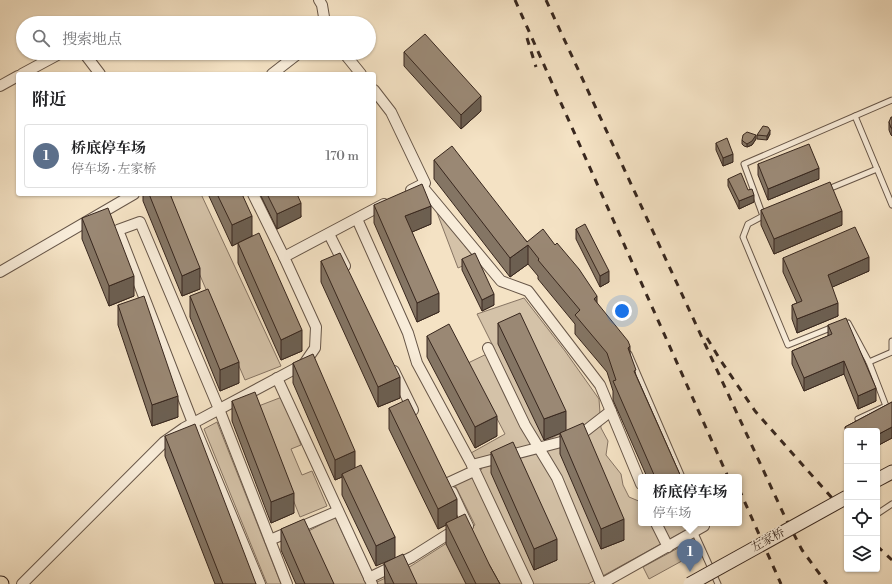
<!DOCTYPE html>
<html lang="zh">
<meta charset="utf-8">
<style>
:root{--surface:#fff;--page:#f6f6f6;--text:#202124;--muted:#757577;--line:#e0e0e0;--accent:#db2777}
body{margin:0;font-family:"Libre Bodoni","Noto Serif SC",serif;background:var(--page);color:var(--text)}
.controls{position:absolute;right:12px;bottom:12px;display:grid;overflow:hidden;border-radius:4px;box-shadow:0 1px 3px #0004}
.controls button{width:36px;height:36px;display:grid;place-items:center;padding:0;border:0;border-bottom:1px solid var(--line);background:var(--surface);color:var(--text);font:20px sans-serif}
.you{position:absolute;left:622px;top:311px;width:14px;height:14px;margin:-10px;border:3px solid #fff;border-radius:50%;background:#1a73e8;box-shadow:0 0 0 6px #1a73e833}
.badge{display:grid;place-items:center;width:26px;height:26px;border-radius:50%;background:var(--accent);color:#fff;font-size:13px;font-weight:700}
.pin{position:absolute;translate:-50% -33px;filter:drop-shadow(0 1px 2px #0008)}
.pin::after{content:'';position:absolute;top:21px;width:14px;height:12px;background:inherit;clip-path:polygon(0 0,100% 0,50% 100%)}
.popup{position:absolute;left:638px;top:474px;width:104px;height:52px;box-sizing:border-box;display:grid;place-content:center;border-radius:4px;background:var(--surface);filter:drop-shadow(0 1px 3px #0005);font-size:13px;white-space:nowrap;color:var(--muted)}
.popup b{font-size:15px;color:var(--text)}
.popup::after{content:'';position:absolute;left:50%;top:100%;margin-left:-8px;border:8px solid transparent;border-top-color:var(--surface)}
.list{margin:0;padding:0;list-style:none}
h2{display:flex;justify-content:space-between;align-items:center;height:52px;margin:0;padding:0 16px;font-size:17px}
h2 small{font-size:13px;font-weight:400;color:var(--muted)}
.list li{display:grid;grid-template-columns:26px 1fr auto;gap:12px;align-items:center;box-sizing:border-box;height:64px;margin:0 8px 8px;padding:0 8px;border:1px solid var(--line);border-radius:4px}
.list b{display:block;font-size:15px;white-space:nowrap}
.list p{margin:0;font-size:13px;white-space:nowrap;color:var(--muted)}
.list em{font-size:13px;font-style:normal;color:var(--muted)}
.icon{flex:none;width:22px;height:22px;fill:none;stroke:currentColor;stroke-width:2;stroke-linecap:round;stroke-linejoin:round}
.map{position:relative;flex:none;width:892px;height:584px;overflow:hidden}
.search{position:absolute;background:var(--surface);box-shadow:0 1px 3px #0004;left:16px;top:16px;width:360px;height:44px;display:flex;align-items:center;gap:10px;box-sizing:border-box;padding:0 14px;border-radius:22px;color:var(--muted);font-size:15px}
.panel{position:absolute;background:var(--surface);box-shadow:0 1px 3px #0004;left:16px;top:72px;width:360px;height:124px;border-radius:4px}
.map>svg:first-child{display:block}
</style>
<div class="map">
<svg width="892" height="584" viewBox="0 0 892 584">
<rect width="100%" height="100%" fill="#f4e2c4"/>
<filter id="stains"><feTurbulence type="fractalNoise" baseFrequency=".005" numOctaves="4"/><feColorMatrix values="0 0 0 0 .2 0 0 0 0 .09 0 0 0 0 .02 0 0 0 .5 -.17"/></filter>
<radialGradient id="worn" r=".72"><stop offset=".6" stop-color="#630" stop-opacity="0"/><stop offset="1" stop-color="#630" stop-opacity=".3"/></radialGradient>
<!-- green -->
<g fill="#d4c2a8" stroke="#867463" fill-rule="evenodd">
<path d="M165 194H201L281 366 245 380Z"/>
<path d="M436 210 476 260 458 268Z"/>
<path d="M524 298 565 351 599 399 601 428 608 441 606 455 621 474 623 485 629 497 641 502V523H699L588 584H378L377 582 411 566 475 525 455 485 482 469 471 453 505 434 468 363 495 350 477 314ZM499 344 566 431 545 441Z"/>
<path d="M282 397 301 445 291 449 302 475 312 471 327 506 300 517 256 407Z"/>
<path d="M217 422 281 584H267L204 429Z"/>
<path d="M335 517 366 584H328L305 533Z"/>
<path d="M695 539 700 551 649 579 643 567Z"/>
</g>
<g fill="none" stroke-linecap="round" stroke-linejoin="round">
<!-- service casing -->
<g stroke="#675648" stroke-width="7">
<g id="service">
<path d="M855 116 892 205"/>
<path d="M826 190 877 169"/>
<path d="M765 215 763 216 744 164 892 100"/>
<path d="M763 216 748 224 743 237 788 345 833 327"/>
<path d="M848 323 869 362 892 352"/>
<path d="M892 341V351"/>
<path d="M629 354 682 477"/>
<path d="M858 419 886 406 869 362"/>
<path d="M877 514 892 504"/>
<path d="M694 531 718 584"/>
</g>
</g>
<!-- minor casing -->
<g stroke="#675648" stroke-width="12">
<g id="minor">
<path d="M319 0 322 5 325 23"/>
<path d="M84 53 100 74"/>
<path d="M344 53 361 74"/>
<path d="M22 74 61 53"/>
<path d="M272 74 299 53"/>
<path d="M0 86 18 76"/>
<path d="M374 90 391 112 425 183 411 190"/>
<path d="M421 185 501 281 528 291 600 385 641 484"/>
<path d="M253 194 284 257"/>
<path d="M357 219 408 333 417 363 472 465 528 584"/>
<path d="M329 234 345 266"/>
<path d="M0 272 134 194"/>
<path d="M488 348 525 425 557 478 601 584"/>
<path d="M394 371 413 410"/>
<path d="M277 378 372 584"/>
<path d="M472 465 561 442 584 432 611 411"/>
<path d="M448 483 474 471"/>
<path d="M452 492 468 526"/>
<path d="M656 523 668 547"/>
<path d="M270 540 338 511"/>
<path d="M369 578 412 557 458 528"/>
<path d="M22 584 164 442 184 428 304 364 315 348 316 327 284 257 384 204"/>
<path d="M260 584 193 423 118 230 140 222 219 409 287 584"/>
<path d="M601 584 704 526"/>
</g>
</g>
<!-- secondary casing -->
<g stroke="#38271e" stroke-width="15">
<path id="secondary" d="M877 480 892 472"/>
</g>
<!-- primary casing -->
<g stroke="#38271e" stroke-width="17">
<path id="primary" d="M0 584H1"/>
</g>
<!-- service -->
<use href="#service" stroke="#f8ecd9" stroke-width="5"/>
<!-- minor -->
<use href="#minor" stroke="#f8ecd9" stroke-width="10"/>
<!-- secondary -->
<use href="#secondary" stroke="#f8ecd9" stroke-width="13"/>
<!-- primary -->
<use href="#primary" stroke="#f4e2c4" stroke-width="15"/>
<!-- rail -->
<g stroke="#38271e" stroke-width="3" stroke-dasharray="7 7" stroke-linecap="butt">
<path d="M515 0 728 477"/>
<path d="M546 0 784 515 802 550 827 584"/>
<path d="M527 38 536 67"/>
<path d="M707 338 721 361 755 411 847 515"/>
<path d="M739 489 781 584"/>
<path d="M877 546 892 560"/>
</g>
<!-- secondary-bridge casing -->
<g stroke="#38271e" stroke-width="15" stroke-linecap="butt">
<path id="secondary-bridge" d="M690 584 847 497"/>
</g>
<!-- secondary-bridge -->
<use href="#secondary-bridge" stroke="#f8ecd9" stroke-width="13"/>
</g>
<!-- wall -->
<g fill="#847564" stroke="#38271e">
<path d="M404 52 481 111 461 129 404 66Z"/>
<path d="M892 117V136L891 135 889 130V122Z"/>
<path d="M770 134 767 140 757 139V135Z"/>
<path d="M756 139 752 145 747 147 744 146 742 144V140Z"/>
<path d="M716 143 733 162 723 166 716 150Z"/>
<path d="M434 160 597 303 630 354 636 375 681 477H647L613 400V391L607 372 575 334V324L538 279V276L528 264 510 277 434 179Z"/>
<path d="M758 164 819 179 768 200 758 175Z"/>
<path d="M728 179 754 202 739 209 728 186Z"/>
<path d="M143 194H170L200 289 182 296 143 201Z"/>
<path d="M208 194H242L252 236 302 351 281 360 238 263V243L232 246Z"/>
<path d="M260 194H297L301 217 277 229Z"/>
<path d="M374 205 431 224 412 232 439 312 417 322 374 223Z"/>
<path d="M761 210 842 225 774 254 761 225Z"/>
<path d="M82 218 134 296 109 306 82 239Z"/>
<path d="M576 229 609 282 600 287 576 239Z"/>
<path d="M783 258 869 271 832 287 838 316 797 333 792 319V305L797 303 783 272Z"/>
<path d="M462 259 494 305 482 311 462 270Z"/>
<path d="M321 261 400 398 378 407 321 282Z"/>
<path d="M190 296 239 383 220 391 190 317Z"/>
<path d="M118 305 178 417 152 426 118 325Z"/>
<path d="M498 323 566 431 624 540 601 549 560 454V433L544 440 498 344Z"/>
<path d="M828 325 876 401 858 409 844 374 804 391 792 364V351L828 336Z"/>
<path d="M427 336 497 436 475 448 427 357Z"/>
<path d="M293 363 395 537 376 566 342 495V477L335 480 293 383Z"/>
<path d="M232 401 294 513 271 523 232 421Z"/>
<path d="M892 402V438L877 446V431H847V440L845 437V427Z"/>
<path d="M389 408 457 518 490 566 500 584H466L446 544V525L438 529 389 429Z"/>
<path d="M165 436 256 584H215L165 456Z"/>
<path d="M491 452 557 560 534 570 491 473Z"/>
<path d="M281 529 334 584H296L281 550Z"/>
<path d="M384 563 417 584H385Z"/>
</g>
<!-- shaded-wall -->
<g fill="#6c5f51" stroke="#38271e">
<path d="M481 96V111L461 129V115Z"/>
<path d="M770 130V134L767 140V136Z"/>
<path d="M756 135V139L752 145 747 147V144Z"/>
<path d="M733 154V162L723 166V158Z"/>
<path d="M819 168V179L768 200V189Z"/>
<path d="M754 195V202L739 209V201Z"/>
<path d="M301 203V217L277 229V214Z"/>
<path d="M431 206V224L405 235V216Z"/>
<path d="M842 211V225L774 254V239Z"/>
<path d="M252 216V236L232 246V225Z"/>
<path d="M528 245V264L510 277V258Z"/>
<path d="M869 257V271L828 289V275Z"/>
<path d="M200 268V289L182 296V276Z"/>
<path d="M609 271V282L600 287V276Z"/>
<path d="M134 276V296L109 306V286Z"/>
<path d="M439 293V312L417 322V303Z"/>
<path d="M494 294V305L482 311V300Z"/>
<path d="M597 296V316L594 299Z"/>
<path d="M838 303V316L797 333V319Z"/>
<path d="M302 330V351L281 360V340Z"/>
<path d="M630 346V366L628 348Z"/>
<path d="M844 361V374L804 391V378Z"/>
<path d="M239 362V383L220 391V370Z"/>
<path d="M400 377V398L378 407V387Z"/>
<path d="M876 388V401L858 409V396Z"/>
<path d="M178 396V417L152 426V405Z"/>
<path d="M566 411V431L544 440V419Z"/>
<path d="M497 416V436L475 448V427Z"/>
<path d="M892 427V438L877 446V435Z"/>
<path d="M355 451V472L342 474V477L335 480V460Z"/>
<path d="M294 493V513L271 523V502Z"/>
<path d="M457 499V520L446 523V525L438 529V509Z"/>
<path d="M624 519V540L601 549V529Z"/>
<path d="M395 537V558L376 566V546Z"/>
<path d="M557 539V560L534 570V549Z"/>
</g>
<!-- building -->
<g fill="#9a8874" stroke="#38271e">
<path d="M425 34 481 96 461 115 404 52Z"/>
<path d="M891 117H892V128H891L889 122Z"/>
<path d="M763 126 768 127 770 130 767 136 757 135Z"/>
<path d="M747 132 756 135 752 141 747 144 744 142 742 140 743 135Z"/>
<path d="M727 138 733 154 723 158 716 143Z"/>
<path d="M809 144 819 168 768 189 758 164Z"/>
<path d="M452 146 527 242 543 229 555 245 557 243 579 269 597 296 594 299 628 341 630 346 628 348 636 370 634 371 681 477H655L613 381 616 380 607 353 575 315 580 310 538 260 539 259 528 245 510 258 434 160Z"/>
<path d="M741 173 748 190 752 189 754 195 739 201 728 179Z"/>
<path d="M830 182 842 211 774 239 761 210Z"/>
<path d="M422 184 431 206 405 216 439 293 417 303 374 205Z"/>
<path d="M149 194H170L200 268 182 276Z"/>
<path d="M217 194H242L252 216 232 225Z"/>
<path d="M267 194H297L301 203 277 214Z"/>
<path d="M108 208 134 276 109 286 82 218Z"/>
<path d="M585 224 609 271 600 276 576 229Z"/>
<path d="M855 227 869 257 828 275 838 303 797 319 792 305 802 301 783 258Z"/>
<path d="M259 233 302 330 281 340 238 243Z"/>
<path d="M340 253 400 377 378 387 321 261Z"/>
<path d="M475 253 494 294 482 300 462 259Z"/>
<path d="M208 289 239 362 220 370 190 296Z"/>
<path d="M144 296 178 396 152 405 118 305Z"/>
<path d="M520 313 566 411 544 419 498 323Z"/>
<path d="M846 318 876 388 858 396 844 361 804 378 792 351 832 334 828 325Z"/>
<path d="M449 324 497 416 475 427 427 336Z"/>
<path d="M313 354 355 451 335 460 293 363Z"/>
<path d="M255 392 294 493 271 502 232 401Z"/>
<path d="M408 399 457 499 438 509 389 408Z"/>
<path d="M892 402V427L877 435V431H848L845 427Z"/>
<path d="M583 423 624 519 601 529 560 433Z"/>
<path d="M195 424 256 584H223L165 436Z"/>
<path d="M513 442 557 539 534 549 491 452Z"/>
<path d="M361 465 395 537 376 546 342 474Z"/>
<path d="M465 514 490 566 500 584H476L446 523Z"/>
<path d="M304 519 334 584H305L281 529Z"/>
<path d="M403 554 417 584H394L384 563Z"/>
</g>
<g text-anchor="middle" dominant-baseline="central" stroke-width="3" stroke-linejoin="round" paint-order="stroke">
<!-- street labels -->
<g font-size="12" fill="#38271e" stroke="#f8ecd9">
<text transform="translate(768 540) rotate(-29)">左家桥</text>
</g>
</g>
<rect width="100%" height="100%" filter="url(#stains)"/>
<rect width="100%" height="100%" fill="url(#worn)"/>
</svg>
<div class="controls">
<button>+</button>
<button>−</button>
<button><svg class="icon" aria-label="locate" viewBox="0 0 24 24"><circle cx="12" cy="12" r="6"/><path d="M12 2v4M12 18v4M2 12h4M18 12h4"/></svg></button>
<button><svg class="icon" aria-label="layers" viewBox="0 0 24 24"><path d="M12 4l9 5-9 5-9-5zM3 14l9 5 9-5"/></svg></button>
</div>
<div class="you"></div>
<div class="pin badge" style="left:690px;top:572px;background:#5c6f8a">1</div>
<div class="popup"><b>桥底停车场</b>停车场</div>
<div class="search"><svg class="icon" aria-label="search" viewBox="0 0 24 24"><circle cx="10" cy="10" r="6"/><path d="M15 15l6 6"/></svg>搜索地点</div>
<section class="panel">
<h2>附近<small></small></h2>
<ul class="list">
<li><span class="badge" style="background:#5c6f8a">1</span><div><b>桥底停车场</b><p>停车场 · 左家桥</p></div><em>170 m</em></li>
</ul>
</section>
</div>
